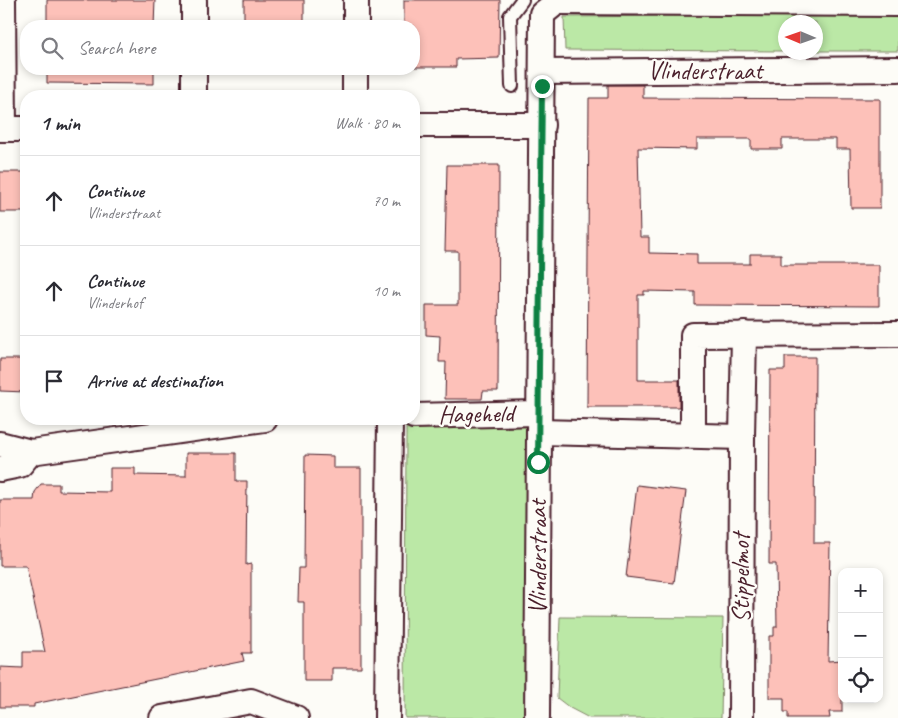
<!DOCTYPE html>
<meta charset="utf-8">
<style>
:root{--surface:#fff;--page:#f2f2f3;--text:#2b2b33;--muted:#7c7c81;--line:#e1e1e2}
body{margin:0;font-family:Caveat,sans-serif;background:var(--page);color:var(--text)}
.controls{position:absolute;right:15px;bottom:15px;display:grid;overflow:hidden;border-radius:10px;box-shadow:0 2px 8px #0003}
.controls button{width:45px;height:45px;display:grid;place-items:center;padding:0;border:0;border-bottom:1px solid var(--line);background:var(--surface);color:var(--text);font:25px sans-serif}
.compass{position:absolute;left:778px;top:15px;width:45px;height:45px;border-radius:50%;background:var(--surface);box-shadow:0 2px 8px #0003;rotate:272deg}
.stop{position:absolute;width:15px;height:15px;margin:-11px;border:4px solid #0b8043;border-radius:50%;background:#fff}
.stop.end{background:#0b8043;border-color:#fff;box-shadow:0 1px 5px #0008}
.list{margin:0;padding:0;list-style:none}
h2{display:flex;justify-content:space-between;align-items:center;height:65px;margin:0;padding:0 20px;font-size:21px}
h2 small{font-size:16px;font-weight:400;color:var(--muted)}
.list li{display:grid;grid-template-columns:32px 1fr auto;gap:15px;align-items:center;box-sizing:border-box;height:90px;padding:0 20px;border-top:1px solid var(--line)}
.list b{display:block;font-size:19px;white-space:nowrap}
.list p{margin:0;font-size:16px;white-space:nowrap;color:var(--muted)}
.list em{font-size:16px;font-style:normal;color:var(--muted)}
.icon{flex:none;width:28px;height:28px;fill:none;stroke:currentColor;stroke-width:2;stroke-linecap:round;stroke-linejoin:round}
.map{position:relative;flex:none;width:898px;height:718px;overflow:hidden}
.search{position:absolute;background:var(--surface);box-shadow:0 2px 8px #0003;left:20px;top:20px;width:400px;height:55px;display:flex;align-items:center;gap:12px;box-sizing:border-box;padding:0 18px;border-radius:20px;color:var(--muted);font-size:19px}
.panel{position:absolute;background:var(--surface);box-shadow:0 2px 8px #0003;left:20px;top:90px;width:400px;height:335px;border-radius:20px}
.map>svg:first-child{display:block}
</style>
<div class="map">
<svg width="898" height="718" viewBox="0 0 898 718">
<rect width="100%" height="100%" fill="#fdfcf7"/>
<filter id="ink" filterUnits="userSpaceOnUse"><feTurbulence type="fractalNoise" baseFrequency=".02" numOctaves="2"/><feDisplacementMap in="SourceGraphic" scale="10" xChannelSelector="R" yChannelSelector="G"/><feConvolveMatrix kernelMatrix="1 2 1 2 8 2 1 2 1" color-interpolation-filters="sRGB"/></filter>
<g filter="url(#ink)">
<!-- green -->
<g fill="#bbe8a6" stroke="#828468">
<path d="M898 14V51H816V22H786L785 51 565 50 564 17Z"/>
<path d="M527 420 528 692 526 718H405L406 428 408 422Z"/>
<path d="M560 617 723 618 721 718H589L570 708 557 698Z"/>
</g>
<!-- building -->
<g fill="#fdc1b9" stroke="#4a1f2b">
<path d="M47 0H155L154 26H47Z"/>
<rect x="244" y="0" width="60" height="26"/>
<path d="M404 0H500L499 58 456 59V67H414V26H404Z"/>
<path d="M47 69H154V84L47 83Z"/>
<path d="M608 85H643V98L880 99V208H851L850 149H836V139H782V149H751V139H697V149L638 148 640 237H649V253L697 254V264H750V254H781V265H879V306L695 305V292L644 291V295H638V380H679V407H587L589 98H608Z"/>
<path d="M447 165H499L498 391H483L482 399H445L446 362H439L440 336 426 335V305H458V251H445Z"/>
<rect x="0" y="172" width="26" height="40"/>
<path d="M785 357H815L814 543H830L828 661 842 660V712H829L830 718H788V712H784V698H769V636H774V627H777L776 564H769L770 370H785Z"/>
<path d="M0 359H26V392L0 391Z"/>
<path d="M186 453H236V481H247L246 565 251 564V653H242L244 661 34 704V707H0V667L23 668V652H45L26 566H0V500H34L35 492 41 484H59V491L110 492V468H135V475L186 476Z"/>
<path d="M305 455 333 456V468H361V668H332V681H304V602H298L299 568H304Z"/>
<path d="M637 485 686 491 674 583 626 577Z"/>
</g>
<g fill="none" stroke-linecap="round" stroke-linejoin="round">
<!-- lane casing -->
<g stroke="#4a1f2b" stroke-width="16">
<path id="lane" d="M512 86 510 16 522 0"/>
</g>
<!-- street casing -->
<g stroke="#4a1f2b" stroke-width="28">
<g id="street">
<path d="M3 0 4 129"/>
<path d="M557 2 898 4"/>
<path d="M194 26V0"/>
<path d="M356 26V0"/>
<path d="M194 69V96"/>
<path d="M542 72 898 69"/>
<path d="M355 96V69"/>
<path d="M414 125H542"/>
<path d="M0 129H26"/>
<path d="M414 416 538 413"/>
<path d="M539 432 742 437"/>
<path d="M693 435V335L898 334"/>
<path d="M0 444 31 452 20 465 0 469"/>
<path d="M31 452 265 419"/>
<path d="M162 718 251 701 296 718"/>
<path d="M387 718 390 419"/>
<path d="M537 718 542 14 557 2V0"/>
<path d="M741 718 742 437 744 334"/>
</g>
</g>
<!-- lane -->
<use href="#lane" stroke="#fdfcf7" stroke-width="12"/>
<!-- street -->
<use href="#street" stroke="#fdfcf7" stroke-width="24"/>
</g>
</g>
<g fill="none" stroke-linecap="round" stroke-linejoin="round" filter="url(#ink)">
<!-- route -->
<path stroke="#0b8043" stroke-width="6" d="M538 462 542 86"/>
</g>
<g text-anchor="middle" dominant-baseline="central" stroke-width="4.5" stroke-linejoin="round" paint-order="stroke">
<!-- street labels -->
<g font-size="25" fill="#4a1f2b" stroke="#fdfcf7">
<text x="705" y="71">Vlinderstraat</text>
<text transform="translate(476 414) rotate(-1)">Hageheld</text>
<text transform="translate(538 557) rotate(-90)">Vlinderstraat</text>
<text transform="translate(741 578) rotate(-90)">Stippelmot</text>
</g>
</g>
</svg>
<div class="controls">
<button>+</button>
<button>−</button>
<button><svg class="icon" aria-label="locate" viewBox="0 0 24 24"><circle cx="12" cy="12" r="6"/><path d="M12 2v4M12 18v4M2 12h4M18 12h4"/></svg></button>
</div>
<svg class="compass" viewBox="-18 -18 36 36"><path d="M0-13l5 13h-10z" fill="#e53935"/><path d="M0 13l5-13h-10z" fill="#7c7c81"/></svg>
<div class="stop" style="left:538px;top:462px"></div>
<div class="stop end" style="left:542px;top:86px"></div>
<div class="search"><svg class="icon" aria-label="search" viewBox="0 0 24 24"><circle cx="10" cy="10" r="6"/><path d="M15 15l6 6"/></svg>Search here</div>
<section class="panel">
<h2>1 min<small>Walk · 80 m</small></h2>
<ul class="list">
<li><svg class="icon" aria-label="ahead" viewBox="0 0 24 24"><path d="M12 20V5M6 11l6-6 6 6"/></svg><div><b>Continue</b><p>Vlinderstraat</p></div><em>70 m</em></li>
<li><svg class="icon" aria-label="ahead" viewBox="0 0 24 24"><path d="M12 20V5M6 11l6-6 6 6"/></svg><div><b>Continue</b><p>Vlinderhof</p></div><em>10 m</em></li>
<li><svg class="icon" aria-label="arrive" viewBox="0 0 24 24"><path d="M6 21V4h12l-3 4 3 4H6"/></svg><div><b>Arrive at destination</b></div></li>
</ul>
</section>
</div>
